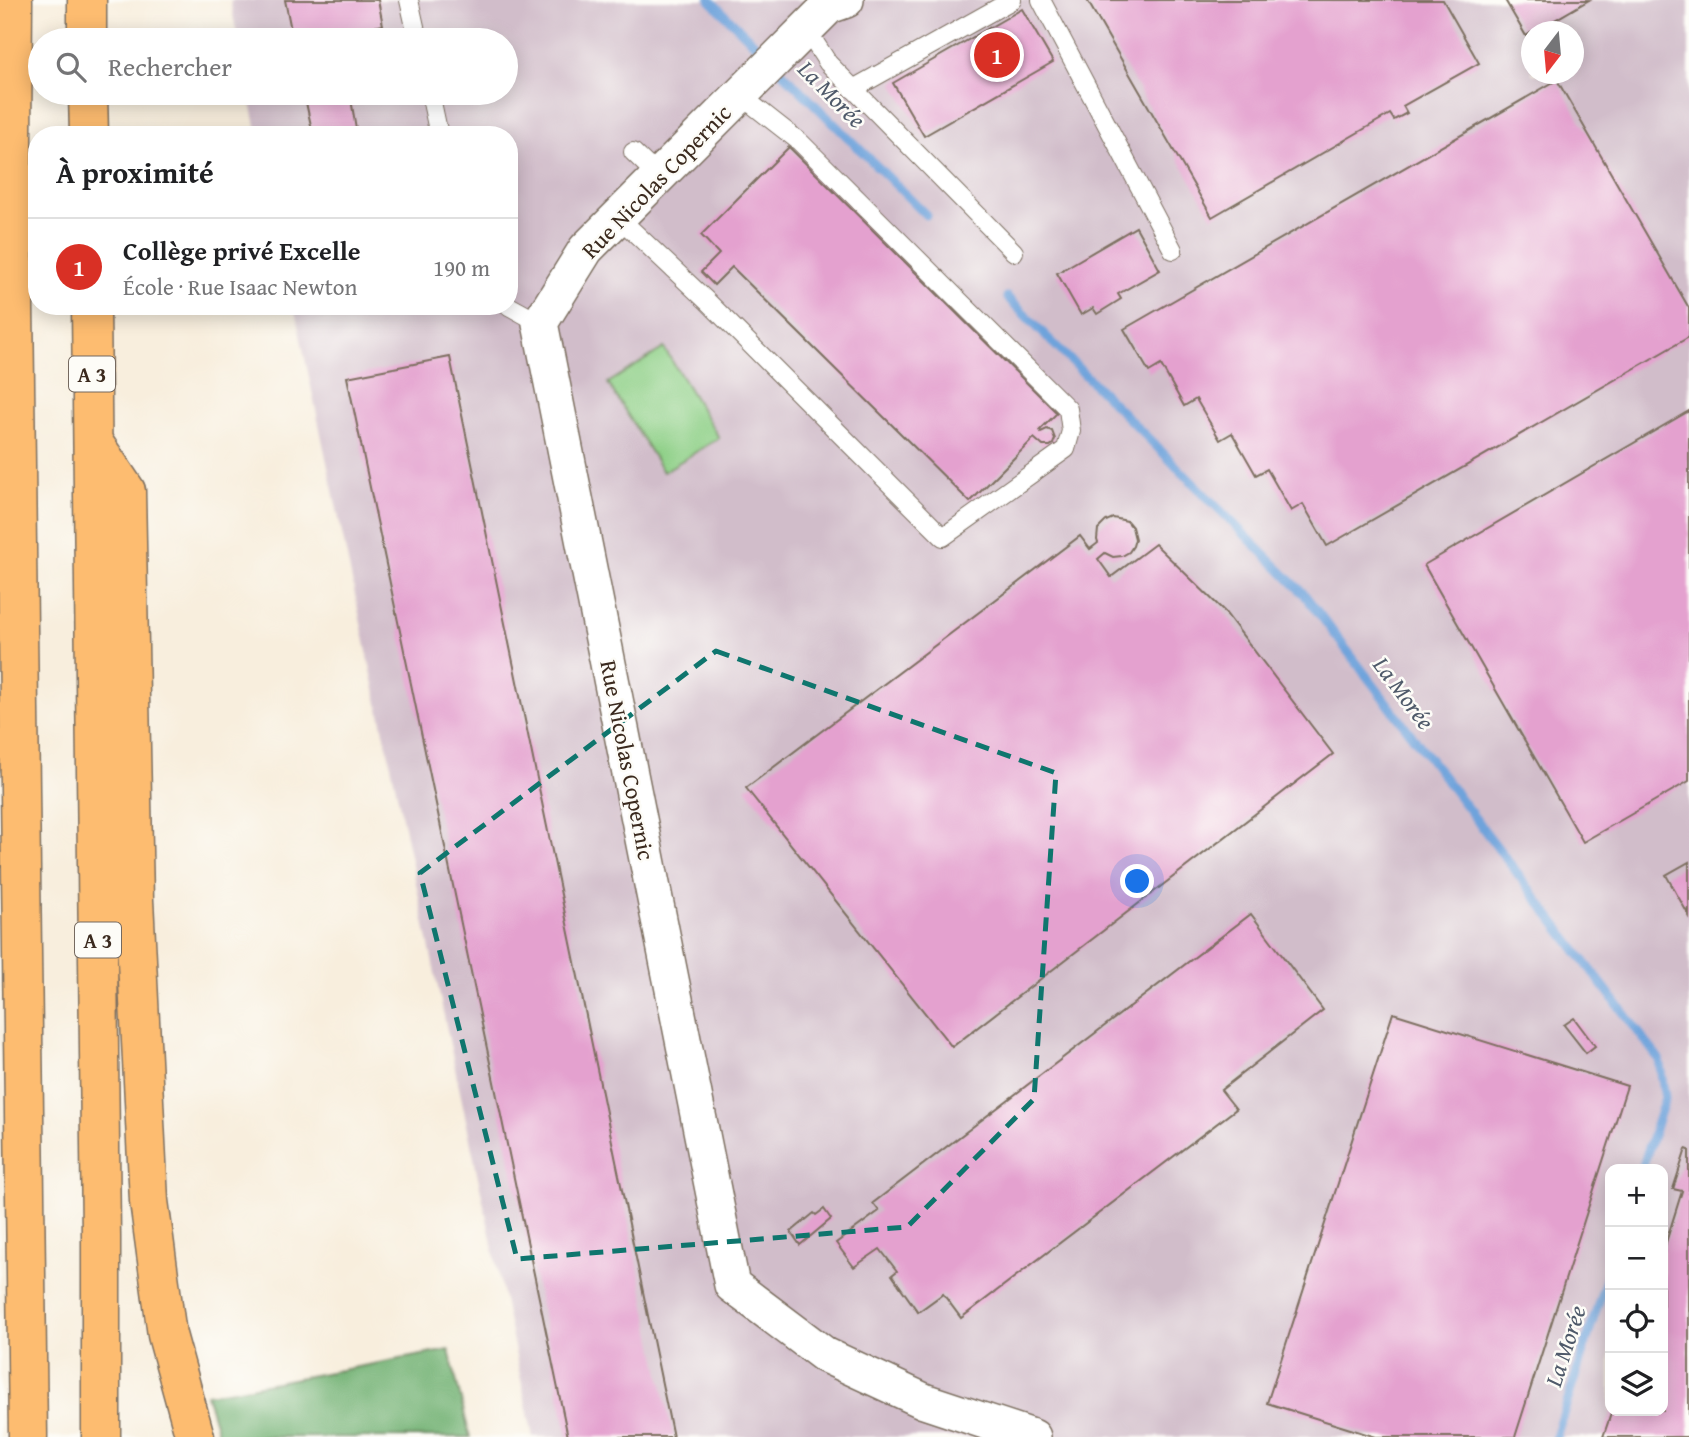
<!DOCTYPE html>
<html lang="fr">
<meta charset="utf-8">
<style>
:root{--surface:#fff;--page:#f6f6f6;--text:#202124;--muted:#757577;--line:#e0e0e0;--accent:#d93025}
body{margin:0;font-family:"Gentium Book Plus",serif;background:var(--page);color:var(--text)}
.controls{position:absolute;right:21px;bottom:21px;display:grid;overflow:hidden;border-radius:14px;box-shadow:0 4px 18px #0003}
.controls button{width:63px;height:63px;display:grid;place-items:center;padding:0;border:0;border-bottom:2px solid var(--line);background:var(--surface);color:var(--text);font:35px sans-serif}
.compass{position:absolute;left:1521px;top:21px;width:63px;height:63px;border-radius:50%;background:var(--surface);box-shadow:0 4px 18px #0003;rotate:196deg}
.you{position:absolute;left:1138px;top:882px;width:24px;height:24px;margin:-18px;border:5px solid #fff;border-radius:50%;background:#1a73e8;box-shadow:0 0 0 10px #1a73e833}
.badge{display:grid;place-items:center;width:46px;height:46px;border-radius:50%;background:var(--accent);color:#fff;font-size:23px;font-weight:700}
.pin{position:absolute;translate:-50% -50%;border:4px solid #fff;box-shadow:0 2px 7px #0006}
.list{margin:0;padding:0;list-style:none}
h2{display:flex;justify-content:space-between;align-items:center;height:91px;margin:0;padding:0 28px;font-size:30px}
h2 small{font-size:23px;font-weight:400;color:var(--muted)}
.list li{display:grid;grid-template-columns:46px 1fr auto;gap:21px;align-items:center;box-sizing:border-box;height:98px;padding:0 28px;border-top:2px solid var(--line)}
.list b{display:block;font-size:26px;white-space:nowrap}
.list p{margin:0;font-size:23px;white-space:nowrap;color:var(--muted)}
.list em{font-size:23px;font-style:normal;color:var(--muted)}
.icon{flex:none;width:38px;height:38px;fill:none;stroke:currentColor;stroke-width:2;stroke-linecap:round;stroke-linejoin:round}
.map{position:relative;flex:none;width:1689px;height:1437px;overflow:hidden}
.search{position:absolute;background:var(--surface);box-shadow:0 4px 18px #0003;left:28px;top:28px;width:490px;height:77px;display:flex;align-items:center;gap:18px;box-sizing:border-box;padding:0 24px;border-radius:38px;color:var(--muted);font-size:26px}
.panel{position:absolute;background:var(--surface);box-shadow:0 4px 18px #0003;left:28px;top:126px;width:490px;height:189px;border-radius:28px}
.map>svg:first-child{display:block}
</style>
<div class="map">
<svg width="1689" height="1437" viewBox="0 0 1689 1437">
<rect width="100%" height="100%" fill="#fdfcf7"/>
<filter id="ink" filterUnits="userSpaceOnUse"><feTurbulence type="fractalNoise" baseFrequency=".0143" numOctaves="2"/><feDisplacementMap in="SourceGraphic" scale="14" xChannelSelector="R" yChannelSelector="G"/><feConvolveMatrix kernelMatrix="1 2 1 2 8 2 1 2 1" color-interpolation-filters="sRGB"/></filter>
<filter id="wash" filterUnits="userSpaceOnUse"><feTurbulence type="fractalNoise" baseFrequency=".00686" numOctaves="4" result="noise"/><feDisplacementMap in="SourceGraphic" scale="28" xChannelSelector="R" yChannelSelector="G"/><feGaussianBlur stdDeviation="1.57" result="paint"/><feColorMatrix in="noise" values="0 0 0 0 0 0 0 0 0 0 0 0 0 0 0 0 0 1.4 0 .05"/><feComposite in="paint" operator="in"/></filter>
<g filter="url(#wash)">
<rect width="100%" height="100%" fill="#f8eedd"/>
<!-- industrial -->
<path fill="#d1bdca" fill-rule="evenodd" d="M230 0H1689V1437H533L294 306H509V135H258L249 93H506V40H238ZM1532 32H1574V74H1532ZM1610 1169H1663V1411H1610Z"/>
<!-- green -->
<path fill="#8fd088" stroke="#657d53" stroke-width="2" d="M664 348 719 438 663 472 608 383Z"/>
<!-- forest -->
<path fill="#73b274" stroke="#576e49" stroke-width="2" d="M449 1350 470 1437H219L206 1394 233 1390Z"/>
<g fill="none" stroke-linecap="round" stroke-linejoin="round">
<!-- stream -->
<g stroke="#6ea3db" stroke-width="9">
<path d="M710 0 769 58"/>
<path d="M778 68 926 215"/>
<path d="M1007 297 1304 594 1659 1059 1665 1098 1642 1169"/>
<path d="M1556 1437 1610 1267"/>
</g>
</g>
<g id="blocks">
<!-- building -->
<g fill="#e4a1cf">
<path d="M285 0H378L383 25 351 32 353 36 340 38V40H293Z"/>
<path d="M1087 0H1443L1479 63 1403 106 1407 113 1394 120 1390 114 1212 217Z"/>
<path d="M1505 0H1589L1534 32H1532L1526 36Z"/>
<path d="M1022 9 1053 62 924 136 893 83Z"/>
<path d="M1557 80 1689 308V337L1327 546 1303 504 1291 511 1267 469 1256 475 1232 433 1220 440 1196 399 1184 406 1161 365 1149 372 1124 329Z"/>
<path d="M304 93H350L357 135H313Z"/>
<path d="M789 147 1057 413 1040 430 1041 432 1047 429 1052 431 1055 439 1053 444 1050 446H1043L1034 438 970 502 732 267 714 285 701 272 719 254 701 235Z"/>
<path d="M1136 227 1160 270 1118 294 1121 299 1097 314 1093 308 1081 315 1057 273Z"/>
<path d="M450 357 673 1437H568L347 377Z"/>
<path d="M1689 411V781L1583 842 1424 565Z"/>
<path d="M1113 518 1127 521 1132 527 1135 539 1133 546 1129 552 1122 556 1113 557 1105 553 1098 559 1111 577 1155 544 1224 611 1333 754 952 1047 746 788 1080 536 1090 549 1098 543 1097 540 1098 529 1106 521Z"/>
<path d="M1689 862V916L1666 875Z"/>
<path d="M1251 914 1323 1010 1221 1090 1236 1109 961 1318 943 1294 918 1312 892 1275 897 1271 880 1249 854 1267 836 1243 879 1211 873 1203Z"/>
<path d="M1393 1013 1627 1086 1515 1437H1376L1267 1403Z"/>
<path d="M1574 1018 1595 1046 1586 1053 1564 1025Z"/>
<path d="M1686 1149 1689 1150V1437H1603L1612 1411H1663V1252L1682 1191 1673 1189Z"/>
<path d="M824 1209 831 1219 800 1245 791 1232 814 1213 816 1215Z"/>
</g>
</g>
</g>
<g filter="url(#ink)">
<use href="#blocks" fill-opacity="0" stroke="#7d6f61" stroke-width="2"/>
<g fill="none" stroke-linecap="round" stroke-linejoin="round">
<!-- lane casing -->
<g stroke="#7d6f61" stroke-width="20">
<g id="lane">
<path d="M409 0 418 40"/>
<path d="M1041 0 1173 250"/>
<path d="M806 29 828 63 1014 252"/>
<path d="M853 89 1012 0"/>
<path d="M430 93 439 135"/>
<path d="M633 152 659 177"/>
<path d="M618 217 707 301 943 537 1066 449 1071 431 1068 409 800 142 740 95"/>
<path d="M509 306 540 323"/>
</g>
</g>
<!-- street casing -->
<g stroke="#7d6f61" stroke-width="38">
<path id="street" d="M846 0 829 6 586 249 540 323 732 1285 825 1355 924 1401 1033 1437"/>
</g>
<!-- highway casing -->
<g stroke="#7d6f61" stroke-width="41">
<g id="highway">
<path d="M13 0 12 141 28 1437"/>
<path d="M87 0V40"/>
<path d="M88 93 89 135"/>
<path d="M91 306 101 1237V1437"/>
<path d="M93 442 126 491 134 900 149 1201 167 1335 195 1437"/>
</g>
</g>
<!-- lane -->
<use href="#lane" stroke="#fff" stroke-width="18"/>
<!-- street -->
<use href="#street" stroke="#fff" stroke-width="35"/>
<!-- highway -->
<use href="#highway" stroke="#fdbc70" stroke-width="38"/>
</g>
</g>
<!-- marked area -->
<path fill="none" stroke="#0f766e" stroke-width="5" stroke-dasharray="14 9" stroke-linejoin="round" d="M716 651 1056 773 1034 1099 907 1227 517 1259 420 873Z"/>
<g text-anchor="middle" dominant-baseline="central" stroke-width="5" stroke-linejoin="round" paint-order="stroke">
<!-- shield labels -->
<g fill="#fdfcf7" stroke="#75695f" stroke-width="2">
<rect x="69" y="356.5" width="46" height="35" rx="5"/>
<rect x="75" y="922.5" width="46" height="35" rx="5"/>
</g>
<g font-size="21" font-weight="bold" fill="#3b2a1e">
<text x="92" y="374">A 3</text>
<text x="98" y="940">A 3</text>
</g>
<!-- street labels -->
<g font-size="23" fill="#3b2a1e" stroke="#fdfcf7">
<text transform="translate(656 181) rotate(-46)">Rue Nicolas Copernic</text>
<text transform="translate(628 760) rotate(79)">Rue Nicolas Copernic</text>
</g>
<!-- water labels -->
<g font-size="24" font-style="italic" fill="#4f5a6a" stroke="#fdfcf7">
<text transform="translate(832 94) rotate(45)">La Morée</text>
<text transform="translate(1404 693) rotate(53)">La Morée</text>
<text transform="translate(1565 1346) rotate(-72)">La Morée</text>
</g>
</g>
</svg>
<div class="controls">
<button>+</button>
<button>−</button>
<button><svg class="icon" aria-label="locate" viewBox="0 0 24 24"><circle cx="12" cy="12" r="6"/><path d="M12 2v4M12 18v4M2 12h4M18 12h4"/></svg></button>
<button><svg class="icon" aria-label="layers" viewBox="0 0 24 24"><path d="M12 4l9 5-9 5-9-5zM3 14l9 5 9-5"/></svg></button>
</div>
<svg class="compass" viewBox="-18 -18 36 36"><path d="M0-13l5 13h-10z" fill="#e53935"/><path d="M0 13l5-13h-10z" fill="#757577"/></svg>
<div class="you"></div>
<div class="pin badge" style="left:997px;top:55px">1</div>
<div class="search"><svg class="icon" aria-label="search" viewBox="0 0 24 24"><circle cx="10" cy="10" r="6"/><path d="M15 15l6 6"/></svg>Rechercher</div>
<section class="panel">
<h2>À proximité<small></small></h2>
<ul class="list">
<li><span class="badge">1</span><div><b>Collège privé Excelle</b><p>École · Rue Isaac Newton</p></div><em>190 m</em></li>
</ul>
</section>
</div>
